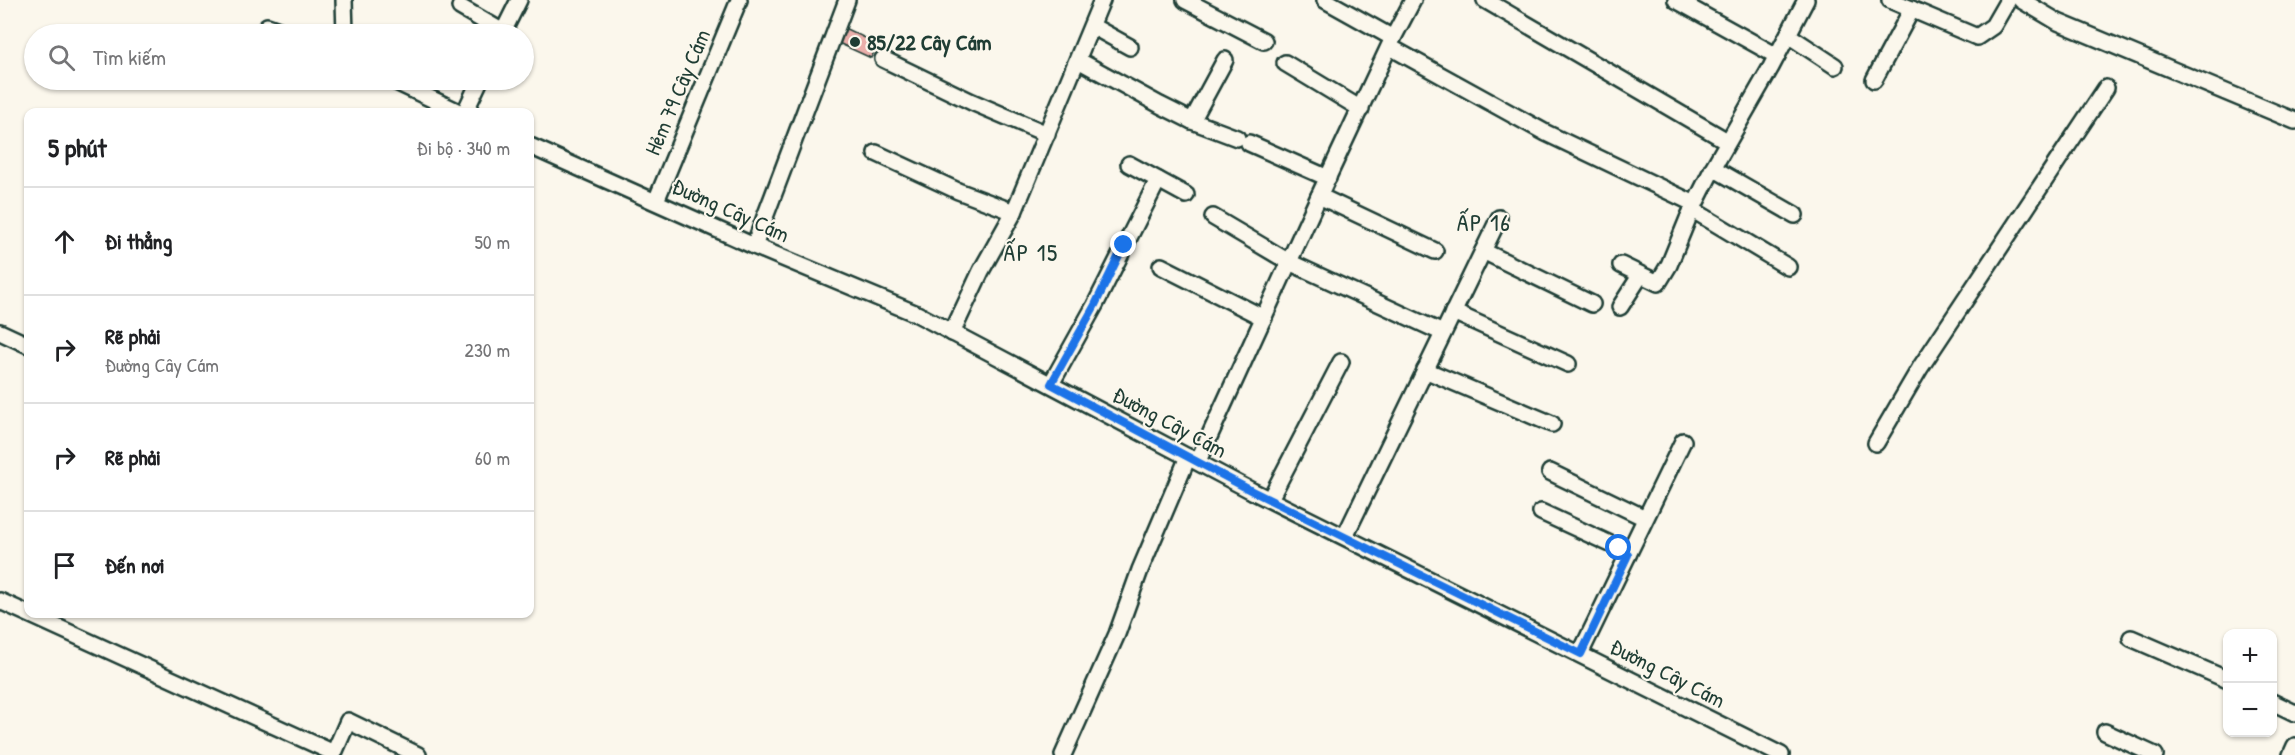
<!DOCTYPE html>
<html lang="vi">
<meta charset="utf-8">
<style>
:root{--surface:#fff;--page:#f6f6f6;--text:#202124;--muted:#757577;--line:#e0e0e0}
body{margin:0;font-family:"Patrick Hand",sans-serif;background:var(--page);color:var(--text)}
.controls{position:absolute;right:18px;bottom:18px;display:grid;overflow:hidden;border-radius:12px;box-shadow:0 2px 4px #0004}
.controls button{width:54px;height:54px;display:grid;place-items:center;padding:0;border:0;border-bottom:2px solid var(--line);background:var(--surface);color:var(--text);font:30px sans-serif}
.stop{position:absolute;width:18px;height:18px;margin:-14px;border:4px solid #1a73e8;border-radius:50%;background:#fff}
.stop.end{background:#1a73e8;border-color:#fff;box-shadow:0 2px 6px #0008}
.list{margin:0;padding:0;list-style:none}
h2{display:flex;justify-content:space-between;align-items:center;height:78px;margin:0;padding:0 24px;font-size:26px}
h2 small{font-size:20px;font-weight:400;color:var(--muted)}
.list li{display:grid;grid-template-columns:39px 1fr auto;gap:18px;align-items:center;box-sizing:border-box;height:108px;padding:0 24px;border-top:2px solid var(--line)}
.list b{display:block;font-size:22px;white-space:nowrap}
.list p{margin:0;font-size:20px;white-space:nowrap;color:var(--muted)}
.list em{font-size:20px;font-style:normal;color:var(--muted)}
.icon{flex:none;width:33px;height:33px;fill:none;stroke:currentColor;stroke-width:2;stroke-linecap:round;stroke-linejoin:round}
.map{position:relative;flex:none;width:2295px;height:755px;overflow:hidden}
.search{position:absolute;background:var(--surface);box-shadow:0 2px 4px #0004;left:24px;top:24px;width:510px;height:66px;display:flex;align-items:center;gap:15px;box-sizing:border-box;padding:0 21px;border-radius:33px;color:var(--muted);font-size:22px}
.panel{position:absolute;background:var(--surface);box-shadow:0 2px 4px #0004;left:24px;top:108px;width:510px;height:510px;border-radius:12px}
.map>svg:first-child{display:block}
</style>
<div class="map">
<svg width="2295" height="755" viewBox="0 0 2295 755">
<rect width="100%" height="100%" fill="#fbf7ec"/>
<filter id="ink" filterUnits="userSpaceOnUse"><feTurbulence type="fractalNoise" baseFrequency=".0167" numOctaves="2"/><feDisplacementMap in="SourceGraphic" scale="12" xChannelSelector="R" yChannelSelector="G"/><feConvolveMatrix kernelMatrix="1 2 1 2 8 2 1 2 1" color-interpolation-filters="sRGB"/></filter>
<g filter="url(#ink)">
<!-- building -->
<path fill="#eaafab" stroke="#1f3d34" stroke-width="1.5" d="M838 25 878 44 871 58 832 40Z"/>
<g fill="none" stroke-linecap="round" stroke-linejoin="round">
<!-- minor casing -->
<g stroke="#1f3d34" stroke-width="20">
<g id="minor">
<path d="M344 0 345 34"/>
<path d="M1185 0 1264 41"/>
<path d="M1325 0 1393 38"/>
<path d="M1485 0 1727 141"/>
<path d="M1676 0 1777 56"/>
<path d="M1890 0 1977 37 1993 26 2008 0"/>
<path d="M2021 0 2058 22 2295 121"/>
<path d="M460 7 503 32"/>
<path d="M267 26 289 34"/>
<path d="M1092 26 1130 47"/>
<path d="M502 34 519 0"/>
<path d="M1788 35 1835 66"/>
<path d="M1390 47 1546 133 1695 204"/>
<path d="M883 59 972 102 1047 134"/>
<path d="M1078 60 1160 105 1192 121 1237 138"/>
<path d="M1285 63 1361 109"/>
<path d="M392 80 459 112"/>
<path d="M1874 80 1912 9"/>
<path d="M465 112 480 80"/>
<path d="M1192 121 1225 60"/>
<path d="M1249 143 1328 178"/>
<path d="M530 146 754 246 917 314 1252 491 1781 755"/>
<path d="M876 153 958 191 1014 212"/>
<path d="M1129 164 1186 195"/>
<path d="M1713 168 1795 215"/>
<path d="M1319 196 1435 251"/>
<path d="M656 201 739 0"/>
<path d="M1693 210 1788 267"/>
<path d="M1213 217 1289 262 1443 333"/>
<path d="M754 246 847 0"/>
<path d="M1483 251 1592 304"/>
<path d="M1621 265 1658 283 1669 265 1689 216 1713 168 1771 67 1806 0"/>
<path d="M1161 266 1264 318"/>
<path d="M1620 307 1640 276"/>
<path d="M1453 312 1568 364"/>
<path d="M0 332 28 345"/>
<path d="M952 333 981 271 1014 212 1102 0"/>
<path d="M1425 370 1552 424"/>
<path d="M1051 384 1095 305 1158 180"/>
<path d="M1876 443 1920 368 2106 88"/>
<path d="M1198 461 1319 196 1393 38 1413 0"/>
<path d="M1550 472 1645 518"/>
<path d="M1270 499 1341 362"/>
<path d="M1541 512 1619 548 1628 555"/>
<path d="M1345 536 1499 218"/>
<path d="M0 601 334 753 348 721 418 755"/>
<path d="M2131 638 2228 680"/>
<path d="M1580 654 1683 441"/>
<path d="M2272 702 2295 713"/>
<path d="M2105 732 2155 755"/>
<path d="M1063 755 1117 634 1140 570 1188 457"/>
<path d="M2291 755 2295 746"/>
</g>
</g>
<!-- minor -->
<use href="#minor" stroke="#fbf7ec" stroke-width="15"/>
</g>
</g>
<g fill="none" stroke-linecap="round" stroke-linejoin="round" filter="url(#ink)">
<!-- route -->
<path stroke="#1a73e8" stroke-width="8" d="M1124 245 1095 305 1051 384 1252 491 1581 654 1628 555 1619 548"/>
</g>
<!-- markers -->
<circle fill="#1f3d34" stroke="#fbf7ec" stroke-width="2" cx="855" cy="42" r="6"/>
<g text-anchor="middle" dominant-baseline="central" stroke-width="4.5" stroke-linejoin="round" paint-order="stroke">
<!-- poi labels -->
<g font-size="22" font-weight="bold" fill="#1f3d34" stroke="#fbf7ec" text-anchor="start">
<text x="867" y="42">85/22 Cây Cám</text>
</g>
<!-- street labels -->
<g font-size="22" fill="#1f3d34" stroke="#fbf7ec">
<text transform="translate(677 92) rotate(-67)">Hẻm 79 Cây Cám</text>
<text transform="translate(731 210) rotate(24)">Đường Cây Cám</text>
<text transform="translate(1170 422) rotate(28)">Đường Cây Cám</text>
<text transform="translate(1668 673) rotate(27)">Đường Cây Cám</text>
</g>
<!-- neighbourhood labels -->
<g font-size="24" letter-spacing="1.5" fill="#1f3d34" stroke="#fbf7ec">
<text x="1484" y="222">ẤP 16</text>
<text x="1031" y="252">ẤP 15</text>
</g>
</g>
</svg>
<div class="controls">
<button>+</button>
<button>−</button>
</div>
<div class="stop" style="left:1619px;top:548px"></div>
<div class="stop end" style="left:1124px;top:245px"></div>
<div class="search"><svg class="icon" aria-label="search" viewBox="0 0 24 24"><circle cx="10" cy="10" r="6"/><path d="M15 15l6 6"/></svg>Tìm kiếm</div>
<section class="panel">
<h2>5 phút<small>Đi bộ · 340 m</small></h2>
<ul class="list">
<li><svg class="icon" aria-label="ahead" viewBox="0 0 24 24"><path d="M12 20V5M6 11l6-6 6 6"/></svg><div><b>Đi thẳng</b></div><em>50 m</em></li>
<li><svg class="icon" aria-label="right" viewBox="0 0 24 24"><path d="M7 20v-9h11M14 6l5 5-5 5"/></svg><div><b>Rẽ phải</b><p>Đường Cây Cám</p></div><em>230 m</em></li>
<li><svg class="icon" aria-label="right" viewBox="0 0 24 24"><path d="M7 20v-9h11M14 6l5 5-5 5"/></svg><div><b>Rẽ phải</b></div><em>60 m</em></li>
<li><svg class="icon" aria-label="arrive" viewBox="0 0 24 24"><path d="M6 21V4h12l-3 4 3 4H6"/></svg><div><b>Đến nơi</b></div></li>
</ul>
</section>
</div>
